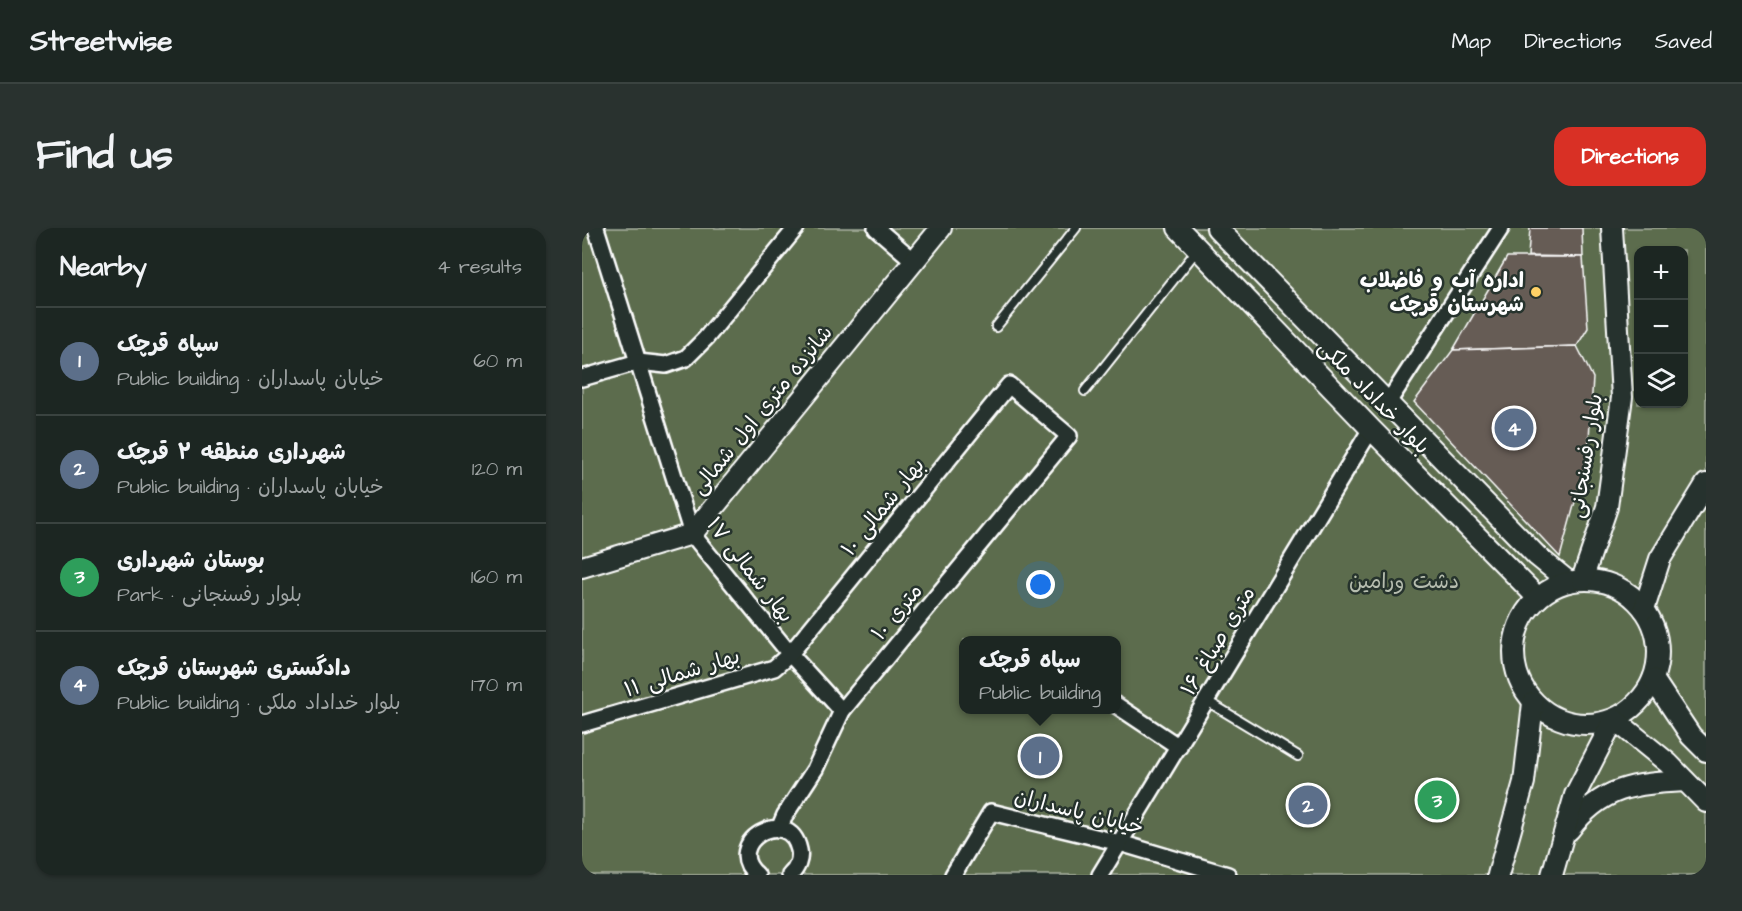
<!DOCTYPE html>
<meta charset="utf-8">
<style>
:root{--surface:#1c2622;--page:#29322f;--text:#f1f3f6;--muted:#a0a5a5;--line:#3a4340;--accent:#d93025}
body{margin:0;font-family:"Architects Daughter","Playpen Sans Arabic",sans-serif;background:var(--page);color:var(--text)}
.controls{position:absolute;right:18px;top:18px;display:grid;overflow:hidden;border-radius:12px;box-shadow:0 2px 4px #0004}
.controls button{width:54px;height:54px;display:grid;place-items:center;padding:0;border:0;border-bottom:2px solid var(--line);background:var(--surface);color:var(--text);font:30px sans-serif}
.you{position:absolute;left:459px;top:357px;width:21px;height:21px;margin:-15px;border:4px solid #fff;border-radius:50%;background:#1a73e8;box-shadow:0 0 0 9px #1a73e833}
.badge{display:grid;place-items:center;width:39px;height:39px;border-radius:50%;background:var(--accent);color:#fff;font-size:20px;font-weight:700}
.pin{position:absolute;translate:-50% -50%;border:3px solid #fff;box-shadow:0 2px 6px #0006}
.popup{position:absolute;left:377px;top:408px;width:162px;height:78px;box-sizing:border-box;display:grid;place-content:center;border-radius:12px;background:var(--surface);filter:drop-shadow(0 2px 4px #0005);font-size:20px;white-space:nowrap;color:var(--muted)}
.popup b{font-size:22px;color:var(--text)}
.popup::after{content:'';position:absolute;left:50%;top:100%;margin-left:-12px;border:12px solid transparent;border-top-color:var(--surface)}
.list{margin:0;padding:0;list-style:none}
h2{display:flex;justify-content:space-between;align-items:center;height:78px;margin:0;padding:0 24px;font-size:26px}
h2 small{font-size:20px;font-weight:400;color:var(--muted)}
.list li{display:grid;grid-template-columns:39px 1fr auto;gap:18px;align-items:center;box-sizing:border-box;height:108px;padding:0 24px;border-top:2px solid var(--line)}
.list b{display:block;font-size:22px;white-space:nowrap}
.list p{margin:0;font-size:20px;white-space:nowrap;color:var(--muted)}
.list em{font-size:20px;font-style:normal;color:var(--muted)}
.icon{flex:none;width:33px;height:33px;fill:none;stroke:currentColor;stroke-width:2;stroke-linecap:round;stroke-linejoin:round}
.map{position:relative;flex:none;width:1124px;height:647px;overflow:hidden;border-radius:18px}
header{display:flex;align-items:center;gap:36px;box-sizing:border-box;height:84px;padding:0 30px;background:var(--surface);border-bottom:2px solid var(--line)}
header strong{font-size:28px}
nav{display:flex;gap:33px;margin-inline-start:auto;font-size:21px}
.intro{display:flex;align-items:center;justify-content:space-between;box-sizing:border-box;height:144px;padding:0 36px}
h1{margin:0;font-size:42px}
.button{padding:15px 27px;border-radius:18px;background:var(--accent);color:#fff;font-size:21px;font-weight:700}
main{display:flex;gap:36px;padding:0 36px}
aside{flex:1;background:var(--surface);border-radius:18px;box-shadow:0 2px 4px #0004}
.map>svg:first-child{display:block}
</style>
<header>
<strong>Streetwise</strong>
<nav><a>Map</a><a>Directions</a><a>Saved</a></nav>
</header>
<div class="intro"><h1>Find us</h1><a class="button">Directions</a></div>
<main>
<aside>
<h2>Nearby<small>4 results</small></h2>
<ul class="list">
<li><span class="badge" style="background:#5c6f8a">1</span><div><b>سپاه قرچک</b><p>Public building · خیابان پاسداران</p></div><em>60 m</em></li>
<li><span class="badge" style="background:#5c6f8a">2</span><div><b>شهرداری منطقه ۲ قرچک</b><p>Public building · خیابان پاسداران</p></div><em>120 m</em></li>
<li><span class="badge" style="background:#2e9e5b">3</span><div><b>بوستان شهرداری</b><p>Park · بلوار رفسنجانی</p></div><em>160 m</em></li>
<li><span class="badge" style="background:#5c6f8a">4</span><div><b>دادگستری شهرستان قرچک</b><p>Public building · بلوار خداداد ملکی</p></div><em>170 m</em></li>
</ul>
</aside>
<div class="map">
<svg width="1124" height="647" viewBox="0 0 1124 647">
<rect width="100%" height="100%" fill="#26332d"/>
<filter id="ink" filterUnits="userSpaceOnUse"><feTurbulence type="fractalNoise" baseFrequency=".0167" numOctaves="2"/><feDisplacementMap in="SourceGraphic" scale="12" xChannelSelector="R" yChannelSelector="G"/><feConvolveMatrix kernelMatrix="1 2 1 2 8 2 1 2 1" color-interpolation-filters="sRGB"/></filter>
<g filter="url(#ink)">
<!-- green -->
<path fill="#5c6c4e" stroke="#aeb6a6" stroke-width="1.5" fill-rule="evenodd" d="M0 0H1124V647H0ZM1056 22H1102V176H1056ZM382 412H534V482H382Z"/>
<!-- building -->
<g fill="#665b55" stroke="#fff" stroke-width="1.5">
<path d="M948 0H1000L1001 29 946 28Z"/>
<path d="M925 29H1001L1006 100 995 118 871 122Z"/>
<path d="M995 118 1011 150 1006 226 978 329 832 174 871 122Z"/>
</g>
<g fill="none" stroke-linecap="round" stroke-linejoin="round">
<!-- service casing -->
<g stroke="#fff" stroke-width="12">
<g id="service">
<path d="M414 99 494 0"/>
<path d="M503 163 616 21"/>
<path d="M625 473 716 528"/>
</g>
</g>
<!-- minor casing -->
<g stroke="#fff" stroke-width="20">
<g id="minor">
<path d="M14 0 110 306 208 426 260 483"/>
<path d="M294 0 332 33"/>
<path d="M0 150 56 134 84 137 104 130 124 110 214 0"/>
<path d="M805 176 919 0"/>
<path d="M534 477 597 519"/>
<path d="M0 496 192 440 208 426 427 157 487 208 260 483 233 541 203 587 197 601"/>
<path d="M175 647C138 616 207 575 217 622 219 631 215 641 208 647"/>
<path d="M371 647 409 584 538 615 646 647"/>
<path d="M518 647 789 201"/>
</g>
</g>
<!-- tertiary casing -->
<g stroke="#fff" stroke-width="24">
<g id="tertiary">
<path d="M596 0 789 201 956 370"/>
<path d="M635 0 955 328 987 354"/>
<path d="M0 339 110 306 359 0"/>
<circle cx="1004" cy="424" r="72"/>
<path d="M1000 352 1025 279 1040 169 1030 0"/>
<path d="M1062 381 1078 331 1124 256"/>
<path d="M1071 451 1109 508 1124 523"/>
<path d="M987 602C1020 558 1052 556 1103 553"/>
<path d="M916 647 942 554 951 475"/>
<path d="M970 647 993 567 1032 491 1086 535 1124 574"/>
</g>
</g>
<!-- service -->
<use href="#service" stroke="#26332d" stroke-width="8"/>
<!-- minor -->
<use href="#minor" stroke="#26332d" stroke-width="15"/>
<!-- tertiary -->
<use href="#tertiary" stroke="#26332d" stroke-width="20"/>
</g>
</g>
<!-- markers -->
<circle fill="#ffd166" stroke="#26332d" stroke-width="2" cx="954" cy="64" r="6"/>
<g text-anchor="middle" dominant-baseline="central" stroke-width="5" stroke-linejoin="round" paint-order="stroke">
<!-- poi labels -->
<g font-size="21" font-weight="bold" fill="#fff" stroke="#26332d" text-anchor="end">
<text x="942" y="52">اداره آب و فاضلاب<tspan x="942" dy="24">شهرستان قرچک</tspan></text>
</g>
<!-- street labels -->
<g font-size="21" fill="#fff" stroke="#26332d">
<text transform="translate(792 169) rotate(46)">بلوار خداداد ملکی</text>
<text transform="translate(180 182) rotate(-51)">شانزده متری اول شمالی</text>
<text transform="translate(1004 228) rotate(-81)">بلوار رفسنجانی</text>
<text transform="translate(301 279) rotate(-51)">بهار شمالی ۱۰</text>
<text transform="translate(168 342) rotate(52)">بهار شمالی ۱۷</text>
<text transform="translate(315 384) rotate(-50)">۱۰ متری</text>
<text transform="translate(636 413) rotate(-59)">۱۶ متری صباغ</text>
<text transform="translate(100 445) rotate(-17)">بهار شمالی ۱۱</text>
<text transform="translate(497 584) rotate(14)">خیابان پاسداران</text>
</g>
<!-- park labels -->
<g font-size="21" fill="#b6bdaf" stroke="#26332d">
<text x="822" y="353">دشت ورامین</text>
</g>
</g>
</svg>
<div class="controls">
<button>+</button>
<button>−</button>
<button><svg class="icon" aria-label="layers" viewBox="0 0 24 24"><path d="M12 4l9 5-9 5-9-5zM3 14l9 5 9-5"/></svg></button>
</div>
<div class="you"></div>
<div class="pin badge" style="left:458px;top:528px;background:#5c6f8a">1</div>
<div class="popup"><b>سپاه قرچک</b>Public building</div>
<div class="pin badge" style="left:726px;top:577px;background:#5c6f8a">2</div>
<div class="pin badge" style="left:855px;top:572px;background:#2e9e5b">3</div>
<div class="pin badge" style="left:932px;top:200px;background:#5c6f8a">4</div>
</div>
</main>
